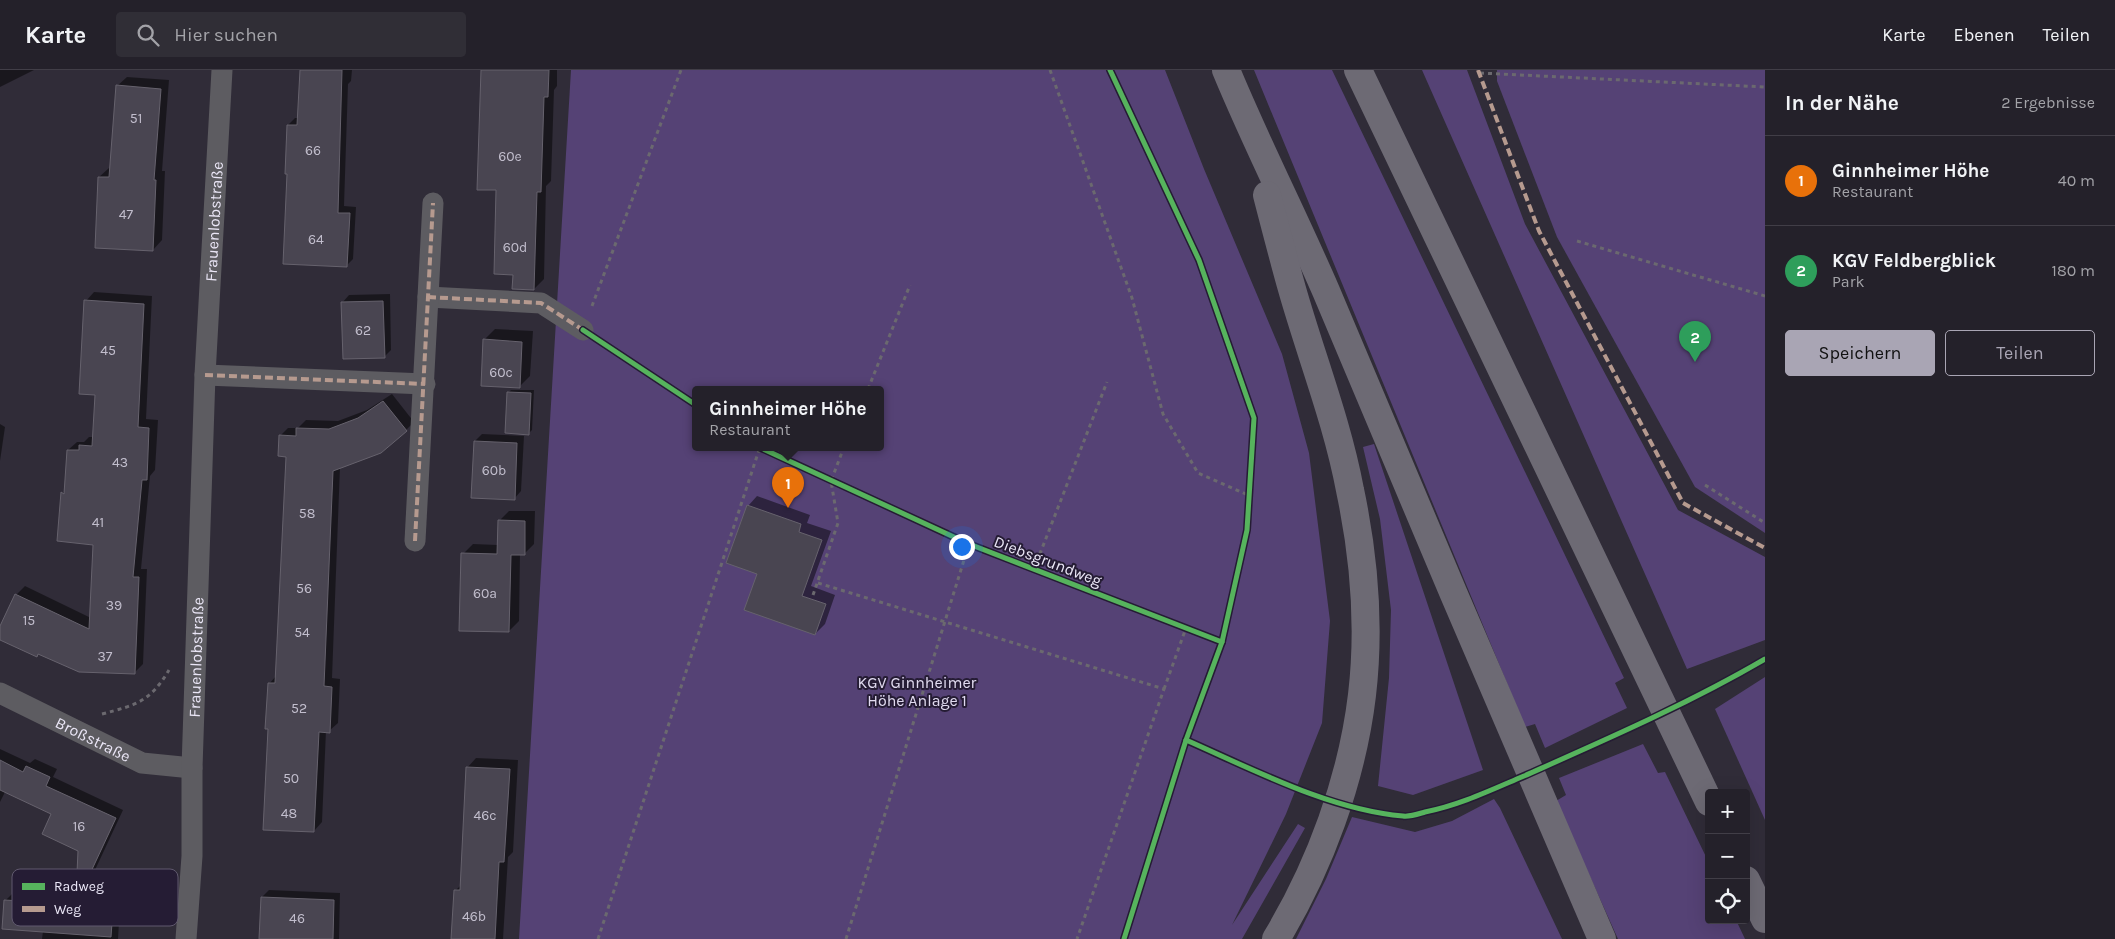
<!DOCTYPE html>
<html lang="de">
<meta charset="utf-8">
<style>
:root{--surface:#24212a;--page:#302e36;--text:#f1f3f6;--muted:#a3a3a8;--line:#413e47;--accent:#a9a5b4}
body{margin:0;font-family:Karla,sans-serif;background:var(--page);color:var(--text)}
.controls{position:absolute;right:15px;bottom:15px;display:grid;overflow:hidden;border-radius:5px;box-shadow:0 5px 20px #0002}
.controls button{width:45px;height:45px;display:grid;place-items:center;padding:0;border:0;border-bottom:1px solid var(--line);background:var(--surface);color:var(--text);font:25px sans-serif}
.you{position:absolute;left:961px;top:476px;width:18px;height:18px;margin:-12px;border:4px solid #fff;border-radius:50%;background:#1a73e8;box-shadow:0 0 0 8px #1a73e833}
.badge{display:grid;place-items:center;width:32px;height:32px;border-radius:50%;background:var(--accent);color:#fff;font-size:16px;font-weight:700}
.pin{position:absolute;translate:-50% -41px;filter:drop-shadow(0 1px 2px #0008)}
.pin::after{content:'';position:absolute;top:26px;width:18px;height:15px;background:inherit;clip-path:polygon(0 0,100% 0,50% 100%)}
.popup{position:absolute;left:692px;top:316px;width:192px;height:65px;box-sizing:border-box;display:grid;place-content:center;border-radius:5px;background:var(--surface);filter:drop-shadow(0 1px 4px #0005);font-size:16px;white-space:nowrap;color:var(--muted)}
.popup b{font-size:19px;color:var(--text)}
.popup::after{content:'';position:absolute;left:50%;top:100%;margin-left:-10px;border:10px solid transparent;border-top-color:var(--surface)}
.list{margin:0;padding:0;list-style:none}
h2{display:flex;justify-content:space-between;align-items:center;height:65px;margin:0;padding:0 20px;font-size:21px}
h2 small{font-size:16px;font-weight:400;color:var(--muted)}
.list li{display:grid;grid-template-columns:32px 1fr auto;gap:15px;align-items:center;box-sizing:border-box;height:90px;padding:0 20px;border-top:1px solid var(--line)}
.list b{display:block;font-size:19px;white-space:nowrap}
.list p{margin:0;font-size:16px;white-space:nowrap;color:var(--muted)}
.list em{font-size:16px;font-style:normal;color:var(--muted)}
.actions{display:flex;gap:10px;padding:15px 20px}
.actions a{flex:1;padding:11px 0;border:1px solid var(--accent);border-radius:5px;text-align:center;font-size:18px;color:var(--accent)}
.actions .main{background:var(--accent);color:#111}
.icon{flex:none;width:28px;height:28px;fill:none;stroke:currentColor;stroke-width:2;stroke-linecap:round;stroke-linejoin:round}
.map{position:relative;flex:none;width:1765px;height:869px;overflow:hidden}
header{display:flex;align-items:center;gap:30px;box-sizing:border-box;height:70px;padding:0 25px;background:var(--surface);border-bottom:1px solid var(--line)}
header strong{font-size:24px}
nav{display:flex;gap:28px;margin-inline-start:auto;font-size:18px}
.search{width:350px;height:45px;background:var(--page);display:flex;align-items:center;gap:12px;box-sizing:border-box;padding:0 18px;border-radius:5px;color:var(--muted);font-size:19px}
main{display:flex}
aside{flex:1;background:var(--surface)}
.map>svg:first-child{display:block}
</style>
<header>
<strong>Karte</strong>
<div class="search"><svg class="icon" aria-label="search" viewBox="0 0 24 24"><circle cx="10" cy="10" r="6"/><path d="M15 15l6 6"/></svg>Hier suchen</div>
<nav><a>Karte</a><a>Ebenen</a><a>Teilen</a></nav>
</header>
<main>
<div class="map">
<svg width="1765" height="869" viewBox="0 0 1765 869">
<rect width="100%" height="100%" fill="#302c38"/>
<!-- green -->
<g fill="#554275" fill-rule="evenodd">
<path d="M571 0H1165L1204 99 1282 284 1309 383 1330 551 1322 653 1286 744 1232 855 1298 754 1305 758 1242 869H519ZM696 319H880V377H696Z"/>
<path d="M1254 0H1332L1624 608 1615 613 1627 638 1545 678 1535 654 1525 657Z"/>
<path d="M1422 0H1467L1525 154 1678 440 1765 487V570L1687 599Z"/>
<path d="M1497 0H1765V463L1695 417 1557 167 1497 11Z"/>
<path d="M1374 374 1483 700 1413 725 1378 716 1389 608 1391 540 1380 449 1363 377Z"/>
<path d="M1765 607V750L1715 639Z"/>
<path d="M1643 674 1658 703 1665 702 1709 793V850H1736L1745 869H1618L1556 731 1566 725 1559 708Z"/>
<path d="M1494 729 1500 738 1562 869H1296L1326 809 1352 747 1415 762 1452 751Z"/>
</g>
<!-- shadow -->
<g fill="#0007">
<path d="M0 0H34L0 17Z"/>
<path d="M301 0H352L351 11 348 14 344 136 356 137 353 189 346 196 288 103V55L295 48H298Z"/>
<path d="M483 0H557V16L554 20 551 111 546 116 544 209 534 219 514 204 497 119Z"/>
<path d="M127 7 169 10 162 101H165L162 170 153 180 99 107 109 98H111L117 16Z"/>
<path d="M94 222 152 226 146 349 158 350 155 400 150 406 141 499H147L143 594 134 603 39 583 37 585 0 568V559L16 525 25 516 91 548 94 474 58 470 63 423 66 420 68 380 77 372H84L89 367H94L97 324 86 231Z"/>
<path d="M390 224 391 280 384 287 342 233 349 225Z"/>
<path d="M495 259 533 261 530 306 519 317 484 270Z"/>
<path d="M511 320H534L532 360 529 363 508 323Z"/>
<path d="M392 324 414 352 406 360 340 397 332 608 340 609 338 653 329 661H326L322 752 314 761 269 658V614L276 606 287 386 280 366 288 358H298L306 350 338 351 367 340Z"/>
<path d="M0 354 5 357 0 391Z"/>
<path d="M482 364 524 366 521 421 514 429 475 371Z"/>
<path d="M757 426 810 445 807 453 831 461 811 516 835 525 825 554 815 564 758 503 748 436Z"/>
<path d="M509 441H535L534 474 524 484H520L519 551 509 561 463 484 473 474 498 475 499 451Z"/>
<path d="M0 679 30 693 35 689 57 699 53 707 123 740 95 800 122 802 118 869H42L43 861 6 830 14 822 60 825 68 816 78 817 80 781 53 744 5 722 0 732Z"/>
<path d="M476 688 518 690 513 782 508 787 503 869H452L455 821 461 815 467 698Z"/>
<path d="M269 820 340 823 339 869H260L262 827Z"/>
</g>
<!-- building -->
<g fill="#494551" stroke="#66626d">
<path d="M300 0H342L338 143H350L347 197 283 194 287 104H285L287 55H297Z"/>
<path d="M481 0H549L548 27H544L541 122H537L534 220 512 219 513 205 494 204 496 120H477Z"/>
<path d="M116 15 161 19 154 110H156L153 181 95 178 98 107H109Z"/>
<path d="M84 230 144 234 138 357 149 358 147 410H142L133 507H139L135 604 79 602 38 584 37 587 0 570V556L15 524 89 559 93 475 57 471 61 422 64 424 67 380H79V375L92 376 95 325 79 324Z"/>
<path d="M383 231 385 288 343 289 341 232Z"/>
<path d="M483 269 522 272 520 318 481 316Z"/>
<path d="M507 322 531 323 529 365 505 363Z"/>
<path d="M383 331 407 361 381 383 333 401 324 616 332 617 330 663 319 662 314 762 263 760 268 659H265L268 613H275L286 387 278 386 279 365 296 366V358L329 359 358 348Z"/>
<path d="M474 371 517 373 515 430 471 428Z"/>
<path d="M747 435 801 454 799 462 822 470 802 526 826 534 815 565 744 540 757 504 726 493Z"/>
<path d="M498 450 525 451V485H511L509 562 459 561 461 483 497 484Z"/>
<path d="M0 690 23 702 26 696 50 707 46 716 116 748 88 808 115 810 111 867 2 859 4 830 58 833V824L76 825 78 781 42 764 51 744 0 720Z"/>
<path d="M466 697 510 699 504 792H499L495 869H451L454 820H460Z"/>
<path d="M261 827 334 830 333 869H259Z"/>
</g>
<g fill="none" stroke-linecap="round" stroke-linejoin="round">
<!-- path -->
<g stroke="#6b696f" stroke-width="3" stroke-dasharray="4 4" stroke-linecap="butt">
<path d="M1050 0 1132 228 1163 344 1198 403 1248 425"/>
<path d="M1480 3 1765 17"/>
<path d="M1577 171 1765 226"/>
<path d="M592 236 681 0"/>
<path d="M602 272 696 335"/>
<path d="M868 319 910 215"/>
<path d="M760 377 969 474 1222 572"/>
<path d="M1705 415 1765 453"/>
<path d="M1034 499 1107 312"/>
<path d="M818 513 1164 619 1077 869"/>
<path d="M813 525 838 453 831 411 844 377"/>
<path d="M1164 619 1186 558"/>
<path d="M102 644C136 635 150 632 169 600"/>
<path d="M598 869 760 377"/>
<path d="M846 869 969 474"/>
</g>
<!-- street -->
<g stroke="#5d5c61" stroke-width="21">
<path d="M428 227 541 233 583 260"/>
<path d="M205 305 425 314"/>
<path d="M415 471 433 133"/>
<path id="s1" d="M0 623 142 693 192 698"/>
<path id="s2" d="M186 869 192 786V698L205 305 222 0"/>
</g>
<!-- highway -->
<g stroke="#6d6a74" stroke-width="28">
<path d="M1226 0C1257 75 1294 147 1326 221 1417 438 1508 653 1602 869"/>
<path d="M1358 0 1709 732"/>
<path d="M1267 125C1275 156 1283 187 1292 219 1311 286 1337 351 1350 420 1364 486 1370 557 1362 625 1352 709 1320 796 1276 869"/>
<path d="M1746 810 1765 849"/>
</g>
<!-- quiet -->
<g stroke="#b69a8f" stroke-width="4" stroke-dasharray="8 4" stroke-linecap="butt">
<path d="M1478 0 1539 161 1683 433 1765 478"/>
<path d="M428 227 541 233 583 260"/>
<path d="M205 305 425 314"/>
<path d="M415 471 433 133"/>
</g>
<!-- cycleway casing -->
<g stroke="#251c34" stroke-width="8">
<g id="cycleway">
<path d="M1110 0 1199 190 1254 348 1247 460 1222 572 1186 670 1124 869"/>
<path d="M583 260 696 335"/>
<path d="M759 377 969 474 1222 572"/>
<path d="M1186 670C1252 699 1330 740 1403 746 1410 747 1418 744 1425 742 1460 735 1491 720 1524 706 1605 670 1688 634 1765 589"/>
</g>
</g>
<!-- cycleway -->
<use href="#cycleway" stroke="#56b35d" stroke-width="5"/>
</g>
<g text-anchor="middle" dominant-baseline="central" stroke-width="4" stroke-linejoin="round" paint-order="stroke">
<!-- number labels -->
<g font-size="14" fill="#c2becd">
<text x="136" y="48">51</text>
<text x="313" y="80">66</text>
<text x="510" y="86">60e</text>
<text x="126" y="144">47</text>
<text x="316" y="169">64</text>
<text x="515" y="177">60d</text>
<text x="363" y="260">62</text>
<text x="108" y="280">45</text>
<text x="501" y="302">60c</text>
<text x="120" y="392">43</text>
<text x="494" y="400">60b</text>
<text x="307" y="443">58</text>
<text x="98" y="452">41</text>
<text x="304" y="518">56</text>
<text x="485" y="523">60a</text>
<text x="114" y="535">39</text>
<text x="29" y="550">15</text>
<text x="302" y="562">54</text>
<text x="105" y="586">37</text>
<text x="299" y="638">52</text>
<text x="291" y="708">50</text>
<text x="289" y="743">48</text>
<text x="485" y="745">46c</text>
<text x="79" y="756">16</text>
<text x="474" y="846">46b</text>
<text x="297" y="848">46</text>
</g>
<!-- street labels -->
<g font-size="16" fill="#eae6f6" stroke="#251c34">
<text stroke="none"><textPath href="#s2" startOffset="718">Frauenlobstraße</textPath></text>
<text transform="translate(1048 491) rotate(21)">Diebsgrundweg</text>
<text stroke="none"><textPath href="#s2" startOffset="282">Frauenlobstraße</textPath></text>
<text stroke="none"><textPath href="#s1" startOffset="104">Broßstraße</textPath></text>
</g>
<!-- park labels -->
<g font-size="16" fill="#e1dbf0" stroke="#251c34">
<text x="917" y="612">KGV Ginnheimer<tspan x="917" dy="18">Höhe Anlage 1</tspan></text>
</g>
</g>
<!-- legend -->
<rect x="12" y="799" width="166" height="57" rx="8" fill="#251c34" stroke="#60596e" stroke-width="1"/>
<rect x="22" y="813" width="23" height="7" fill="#56b35d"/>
<rect x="22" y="836" width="23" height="6" fill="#b69a8f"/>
<g font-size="14" fill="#eae6f6">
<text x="54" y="821">Radweg</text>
<text x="54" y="844">Weg</text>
</g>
</svg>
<div class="controls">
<button>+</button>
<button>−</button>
<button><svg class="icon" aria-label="locate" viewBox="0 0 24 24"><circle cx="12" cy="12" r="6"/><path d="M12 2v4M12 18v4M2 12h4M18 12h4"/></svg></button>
</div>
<div class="you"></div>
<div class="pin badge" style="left:788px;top:438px;background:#e8710a">1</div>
<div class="popup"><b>Ginnheimer Höhe</b>Restaurant</div>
<div class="pin badge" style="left:1695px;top:292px;background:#2e9e5b">2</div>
</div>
<aside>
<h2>In der Nähe<small>2 Ergebnisse</small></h2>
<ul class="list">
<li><span class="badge" style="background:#e8710a">1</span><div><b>Ginnheimer Höhe</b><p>Restaurant</p></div><em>40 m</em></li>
<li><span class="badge" style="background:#2e9e5b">2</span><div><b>KGV Feldbergblick</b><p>Park</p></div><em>180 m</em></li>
</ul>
<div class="actions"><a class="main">Speichern</a><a>Teilen</a></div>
</aside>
</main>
